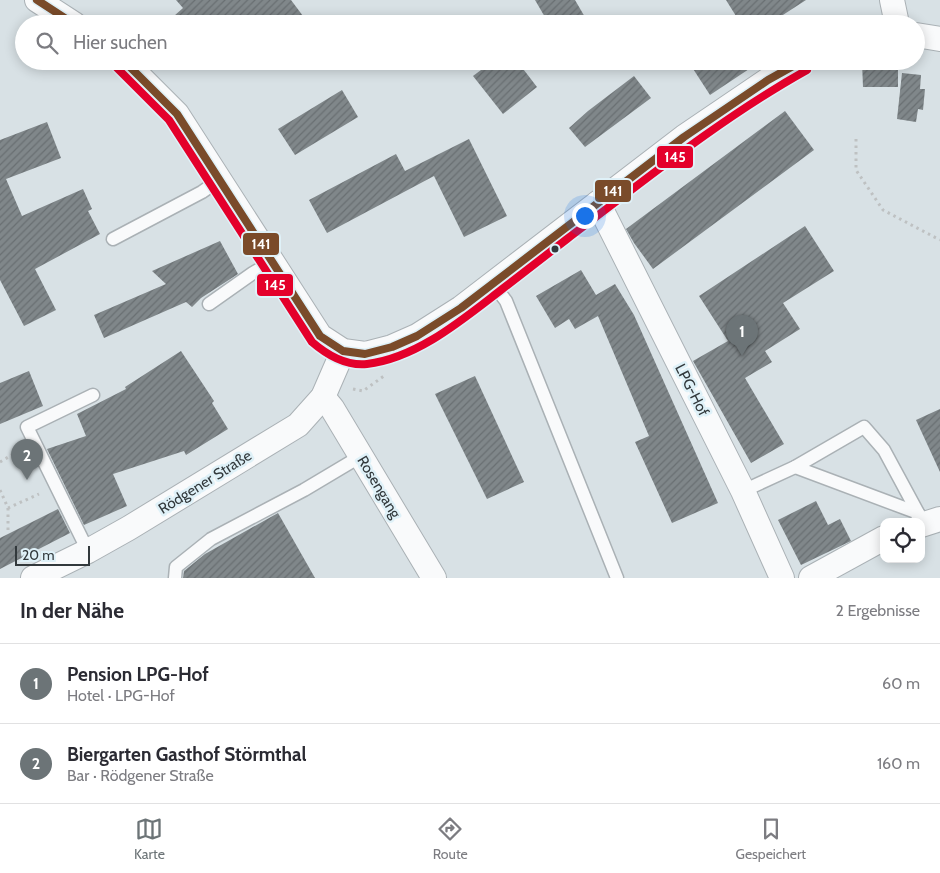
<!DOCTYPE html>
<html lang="de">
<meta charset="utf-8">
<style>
:root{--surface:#fff;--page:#f7f7f7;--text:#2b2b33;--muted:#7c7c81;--line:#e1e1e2;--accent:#6c7477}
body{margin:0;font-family:Cabin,sans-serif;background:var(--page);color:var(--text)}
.controls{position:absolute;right:15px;bottom:15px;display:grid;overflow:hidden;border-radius:10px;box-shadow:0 2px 12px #0003}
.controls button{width:45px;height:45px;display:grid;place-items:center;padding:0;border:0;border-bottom:1px solid var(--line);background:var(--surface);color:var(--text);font:25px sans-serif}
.scale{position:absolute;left:15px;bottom:12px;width:75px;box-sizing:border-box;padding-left:5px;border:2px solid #32393c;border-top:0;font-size:14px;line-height:18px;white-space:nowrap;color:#32393c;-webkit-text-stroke:4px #dff1f8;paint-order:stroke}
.you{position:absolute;left:584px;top:215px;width:18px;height:18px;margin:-12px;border:4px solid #fff;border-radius:50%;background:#1a73e8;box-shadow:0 0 0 8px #1a73e833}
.badge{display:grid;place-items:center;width:32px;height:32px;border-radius:50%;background:var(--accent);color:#fff;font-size:16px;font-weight:700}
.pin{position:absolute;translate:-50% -41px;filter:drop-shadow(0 1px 2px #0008)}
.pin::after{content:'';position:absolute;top:26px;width:18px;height:15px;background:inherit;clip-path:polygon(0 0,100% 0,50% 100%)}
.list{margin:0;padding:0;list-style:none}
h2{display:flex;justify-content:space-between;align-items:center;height:65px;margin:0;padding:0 20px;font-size:21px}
h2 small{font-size:16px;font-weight:400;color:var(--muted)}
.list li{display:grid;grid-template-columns:32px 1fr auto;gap:15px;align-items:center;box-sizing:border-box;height:80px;padding:0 20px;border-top:1px solid var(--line)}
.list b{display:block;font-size:19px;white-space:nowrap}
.list p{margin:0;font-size:16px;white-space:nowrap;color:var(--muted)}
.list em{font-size:16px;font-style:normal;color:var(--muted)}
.icon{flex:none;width:28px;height:28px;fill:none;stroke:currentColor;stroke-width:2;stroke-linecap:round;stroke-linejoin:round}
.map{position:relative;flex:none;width:940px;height:578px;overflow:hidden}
.search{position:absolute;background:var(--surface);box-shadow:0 2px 12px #0003;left:15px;right:15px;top:15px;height:55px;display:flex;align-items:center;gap:12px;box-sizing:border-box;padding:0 18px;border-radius:28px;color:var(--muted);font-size:19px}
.sheet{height:225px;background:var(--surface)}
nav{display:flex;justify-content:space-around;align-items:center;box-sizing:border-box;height:70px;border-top:1px solid var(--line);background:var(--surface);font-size:14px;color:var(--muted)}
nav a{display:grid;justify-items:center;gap:2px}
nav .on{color:var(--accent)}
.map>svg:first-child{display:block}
</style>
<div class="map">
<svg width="940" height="578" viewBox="0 0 940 578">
<defs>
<pattern id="building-hatch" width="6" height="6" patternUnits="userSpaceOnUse" patternTransform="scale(1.25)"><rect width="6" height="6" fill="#80878a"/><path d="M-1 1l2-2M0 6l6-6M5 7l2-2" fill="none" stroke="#696f72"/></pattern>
</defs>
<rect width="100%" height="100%" fill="#d8e1e5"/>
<!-- building -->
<g fill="url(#building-hatch)">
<path d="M176 0H291L309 24H165L183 8Z"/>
<path d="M535 0H575L589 24H549Z"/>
<path d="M726 0H806L769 24H741Z"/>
<path d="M493 61H517L537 87 503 114 473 76Z"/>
<path d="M688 61H761L710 95Z"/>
<path d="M862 62H898V87H863Z"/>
<path d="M902 73 921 75 920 89H925L923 110 918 109 916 122 897 119Z"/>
<path d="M634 76 651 98 585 147 569 128 588 111Z"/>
<path d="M342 90 358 117 295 155 278 129Z"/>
<path d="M785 111 814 150 653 269 634 243 626 229Z"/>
<path d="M47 122 61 158 6 179 22 216 83 189 92 209 88 211 100 234 35 269 56 310 24 326 0 280V140Z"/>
<path d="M469 139 507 216 464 237 434 176 327 233 309 200 396 154 405 171Z"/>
<path d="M805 226 834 271 783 303 800 329 765 351 772 362 745 378 784 444 751 463 693 361 728 341 699 296Z"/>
<path d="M220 241 238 274 201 298 192 307 186 302 104 338 94 315 166 284 152 271Z"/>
<path d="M581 270 596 295 615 284 634 315 718 503 672 523 635 442 649 436 598 316 575 329 569 319 555 328 536 296Z"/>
<path d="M181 351 214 401 212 403 228 429 186 455 184 451 113 474 127 506 84 525 47 449 86 436 77 414 126 389 125 387Z"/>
<path d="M29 371 43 406 0 424V383Z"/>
<path d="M475 376 524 482 487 499 435 394Z"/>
<path d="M940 409V472L916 420Z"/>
<path d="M816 501 828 525 840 519 851 541 801 565 778 520Z"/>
<path d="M58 509 70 533 0 569V538Z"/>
<path d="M278 513 315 578H183L184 571 205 554Z"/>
</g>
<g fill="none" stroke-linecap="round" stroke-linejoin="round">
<!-- lane casing -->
<g stroke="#aab1b5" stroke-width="15">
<g id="lane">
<path d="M113 239 202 192 219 180"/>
<path d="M493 284 506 301 617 578"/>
<path d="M209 304 253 273 272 262"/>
<path d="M795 467 918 513"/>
<path d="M743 491 795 467 864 427 884 450 924 524"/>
<path d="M88 551 27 427 93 395"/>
<path d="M175 578 176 567 211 539 304 490 361 456"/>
</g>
</g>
<!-- street casing -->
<g stroke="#aab1b5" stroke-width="26">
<g id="street">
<path d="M37 0 74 24"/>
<path d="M892 0 897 24"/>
<path d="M916 35 940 39"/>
<path d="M124 61 177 114 320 336 343 351 365 354 392 347 417 336 461 308 684 137 768 80 802 61"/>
<path d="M598 203 743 491 782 578"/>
<path d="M323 397 332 408 434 578"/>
<path d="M921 525 940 519"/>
<path d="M33 578 88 551 129 528 298 425 323 397 343 351"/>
<path d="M811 578 884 538"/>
</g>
</g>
<!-- path -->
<g stroke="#bec1c2" stroke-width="3" stroke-dasharray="2.5 4" stroke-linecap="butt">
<path d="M856 139V170L883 210 940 240"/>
<path d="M353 389 363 391 384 376"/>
<path d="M0 462 15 453"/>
<path d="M0 490 8 508 39 494"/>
<path d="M8 508V534"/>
</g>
<!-- lane -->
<use href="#lane" stroke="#f9fafb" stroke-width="12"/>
<!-- street -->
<use href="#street" stroke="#f9fafb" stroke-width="24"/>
<!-- bus-1 casing -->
<g stroke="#dff1f8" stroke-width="11">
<g id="bus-1">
<path d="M37 0 74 24"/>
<path d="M124 61 177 114 320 336 343 351 365 354 392 347 417 336 461 308 684 137 768 80 802 61"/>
</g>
</g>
<!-- bus-2 casing -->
<g stroke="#dff1f8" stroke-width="11">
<path id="bus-2" d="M117 68 169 120 312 342C327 355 347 366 367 364 417 358 462 320 501 290 523 273 545 256 567 239 645 180 721 118 807 70"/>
</g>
<!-- bus-1 -->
<use href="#bus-1" stroke="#7a4b2a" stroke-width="8"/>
<!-- bus-2 -->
<use href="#bus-2" stroke="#e4002b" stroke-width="8"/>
</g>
<!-- markers -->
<circle fill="#32393c" stroke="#dff1f8" stroke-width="2" cx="555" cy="249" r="4.5"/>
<g text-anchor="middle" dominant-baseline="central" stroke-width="5" stroke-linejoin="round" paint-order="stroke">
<!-- street labels -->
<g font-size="15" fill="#32393c" stroke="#dff1f8">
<text transform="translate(692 390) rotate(63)">LPG-Hof</text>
<text transform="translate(205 482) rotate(-32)">Rödgener Straße</text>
<text transform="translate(379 487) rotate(59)">Rosengang</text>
</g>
</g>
<g stroke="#dff1f8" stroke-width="2">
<rect x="656" y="145" width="38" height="24" rx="5" fill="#e4002b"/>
<rect x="594" y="179" width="38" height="24" rx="5" fill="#7a4b2a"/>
<rect x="242" y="232" width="38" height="24" rx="5" fill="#7a4b2a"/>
<rect x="256" y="273" width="38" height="24" rx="5" fill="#e4002b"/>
</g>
<g font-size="14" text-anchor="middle" font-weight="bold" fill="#fff">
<text x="675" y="162">145</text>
<text x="613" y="196">141</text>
<text x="261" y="249">141</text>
<text x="275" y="290">145</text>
</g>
</svg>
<div class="controls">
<button><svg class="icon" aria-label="locate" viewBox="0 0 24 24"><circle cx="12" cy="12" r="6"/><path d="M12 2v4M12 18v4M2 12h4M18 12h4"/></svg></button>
</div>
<div class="scale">20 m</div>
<div class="you"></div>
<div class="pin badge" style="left:742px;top:356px">1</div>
<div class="pin badge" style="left:27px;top:480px">2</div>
<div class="search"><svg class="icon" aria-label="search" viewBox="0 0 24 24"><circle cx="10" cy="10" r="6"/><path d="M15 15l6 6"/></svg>Hier suchen</div>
</div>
<section class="sheet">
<h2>In der Nähe<small>2 Ergebnisse</small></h2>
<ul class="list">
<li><span class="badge">1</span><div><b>Pension LPG-Hof</b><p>Hotel · LPG-Hof</p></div><em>60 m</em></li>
<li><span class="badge">2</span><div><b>Biergarten Gasthof Störmthal</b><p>Bar · Rödgener Straße</p></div><em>160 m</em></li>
</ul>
</section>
<nav>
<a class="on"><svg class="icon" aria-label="map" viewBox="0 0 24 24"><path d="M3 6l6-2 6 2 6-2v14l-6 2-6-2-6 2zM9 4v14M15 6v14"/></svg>Karte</a>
<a><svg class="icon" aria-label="directions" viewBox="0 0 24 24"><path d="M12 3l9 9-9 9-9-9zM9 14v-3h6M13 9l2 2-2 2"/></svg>Route</a>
<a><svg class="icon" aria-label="saved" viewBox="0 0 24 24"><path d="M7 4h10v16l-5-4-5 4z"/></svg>Gespeichert</a>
</nav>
